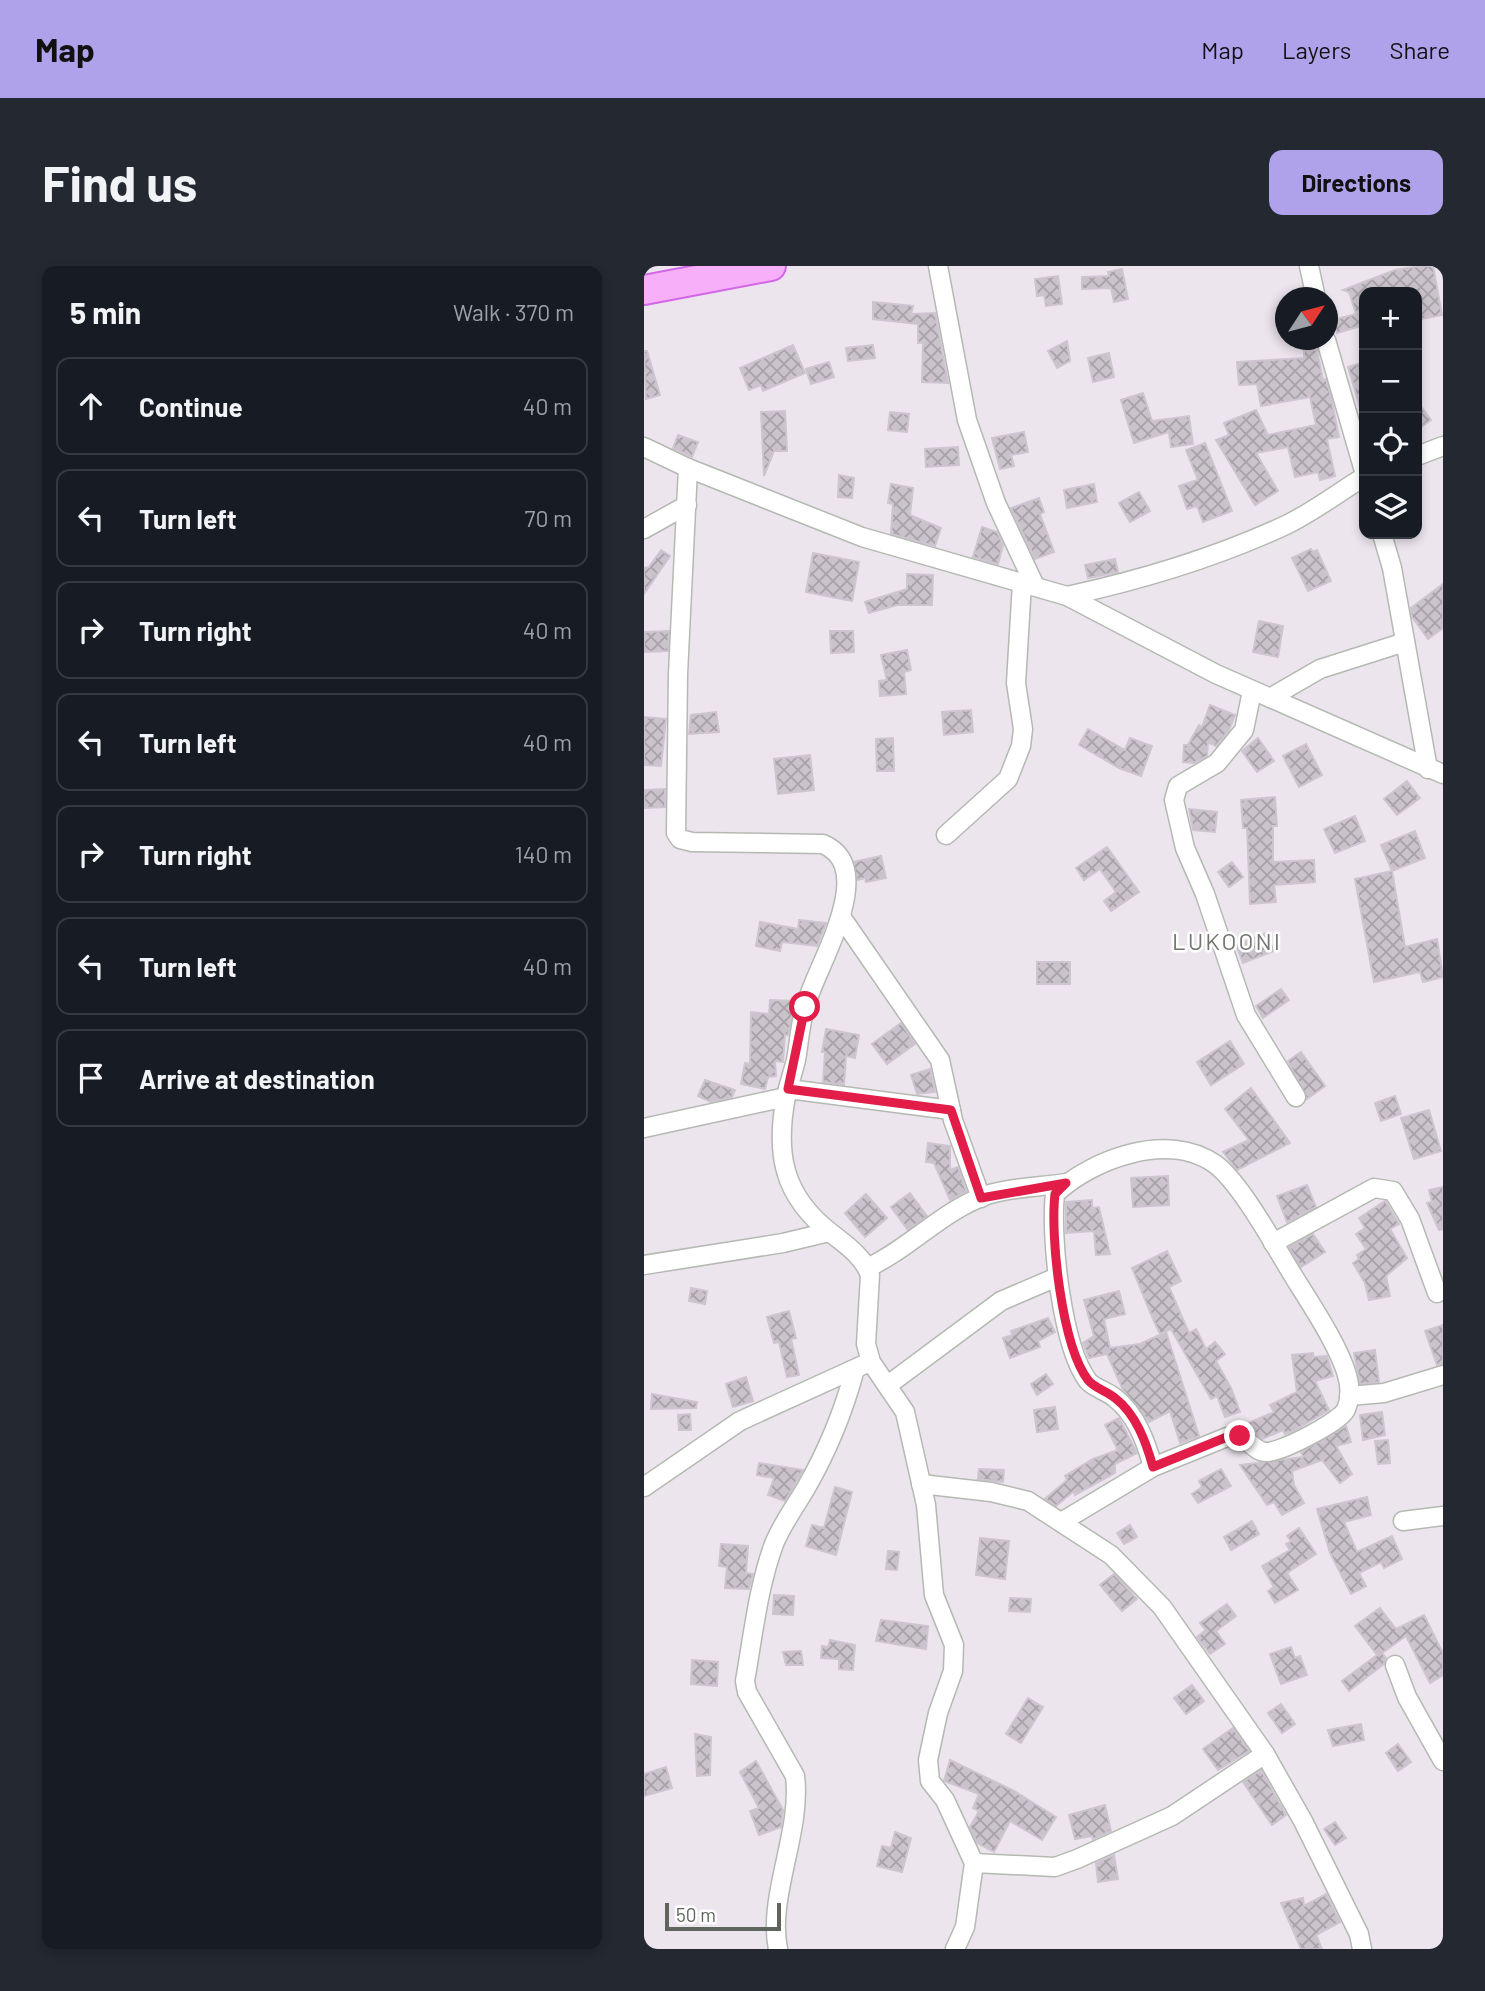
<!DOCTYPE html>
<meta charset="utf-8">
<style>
:root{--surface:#171b24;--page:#242831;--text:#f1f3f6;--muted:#9ea1a6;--line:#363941;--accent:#afa1ea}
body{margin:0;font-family:Barlow,sans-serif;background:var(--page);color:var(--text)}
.controls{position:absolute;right:21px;top:21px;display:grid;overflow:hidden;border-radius:14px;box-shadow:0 4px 10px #0003}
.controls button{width:63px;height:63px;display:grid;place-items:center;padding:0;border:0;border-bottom:2px solid var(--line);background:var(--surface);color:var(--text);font:35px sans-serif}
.compass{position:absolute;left:631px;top:21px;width:63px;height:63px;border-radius:50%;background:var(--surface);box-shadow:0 4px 10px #0003;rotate:54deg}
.scale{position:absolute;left:21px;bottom:18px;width:116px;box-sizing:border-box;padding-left:7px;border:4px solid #5f645d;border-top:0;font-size:19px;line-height:24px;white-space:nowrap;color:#5f645d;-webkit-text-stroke:5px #fff;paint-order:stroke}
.stop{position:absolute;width:21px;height:21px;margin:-16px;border:5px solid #e11d48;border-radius:50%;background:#fff}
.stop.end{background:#e11d48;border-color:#fff;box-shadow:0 2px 7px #0008}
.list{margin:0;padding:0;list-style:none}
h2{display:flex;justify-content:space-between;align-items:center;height:91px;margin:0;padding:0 28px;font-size:30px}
h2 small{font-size:23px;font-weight:400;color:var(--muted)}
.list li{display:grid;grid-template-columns:46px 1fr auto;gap:21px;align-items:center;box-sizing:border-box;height:98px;margin:0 14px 14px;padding:0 14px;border:2px solid var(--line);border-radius:14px}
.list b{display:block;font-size:26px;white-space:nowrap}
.list em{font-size:23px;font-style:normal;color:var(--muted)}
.icon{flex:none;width:38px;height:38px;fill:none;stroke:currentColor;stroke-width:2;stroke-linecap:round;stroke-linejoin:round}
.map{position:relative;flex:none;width:799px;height:1683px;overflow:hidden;border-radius:14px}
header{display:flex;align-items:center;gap:42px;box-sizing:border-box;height:98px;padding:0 35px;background:var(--accent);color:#111}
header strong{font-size:33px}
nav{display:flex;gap:38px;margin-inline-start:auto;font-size:24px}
.intro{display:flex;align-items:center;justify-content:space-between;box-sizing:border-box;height:168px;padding:0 42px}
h1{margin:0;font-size:49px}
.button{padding:18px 32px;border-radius:14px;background:var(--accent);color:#111;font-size:24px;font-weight:700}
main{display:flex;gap:42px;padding:0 42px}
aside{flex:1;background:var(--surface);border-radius:14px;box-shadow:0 4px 10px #0003}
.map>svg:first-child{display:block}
</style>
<header>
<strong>Map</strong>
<nav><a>Map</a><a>Layers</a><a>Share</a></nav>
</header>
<div class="intro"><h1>Find us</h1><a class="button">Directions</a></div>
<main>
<aside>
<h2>5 min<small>Walk · 370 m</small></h2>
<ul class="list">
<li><svg class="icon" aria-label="ahead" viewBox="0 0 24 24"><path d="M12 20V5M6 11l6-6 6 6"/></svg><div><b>Continue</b></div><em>40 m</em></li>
<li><svg class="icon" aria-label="left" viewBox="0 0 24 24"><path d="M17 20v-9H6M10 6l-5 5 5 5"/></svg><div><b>Turn left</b></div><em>70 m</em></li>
<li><svg class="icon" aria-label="right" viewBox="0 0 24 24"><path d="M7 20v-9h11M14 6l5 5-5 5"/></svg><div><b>Turn right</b></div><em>40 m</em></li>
<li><svg class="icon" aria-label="left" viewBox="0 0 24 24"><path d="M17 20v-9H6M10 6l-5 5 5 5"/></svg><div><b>Turn left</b></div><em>40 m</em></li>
<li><svg class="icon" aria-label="right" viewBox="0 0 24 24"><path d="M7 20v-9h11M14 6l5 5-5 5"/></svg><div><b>Turn right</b></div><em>140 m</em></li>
<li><svg class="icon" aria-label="left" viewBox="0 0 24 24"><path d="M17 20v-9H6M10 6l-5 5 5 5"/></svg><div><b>Turn left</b></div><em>40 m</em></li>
<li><svg class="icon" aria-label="arrive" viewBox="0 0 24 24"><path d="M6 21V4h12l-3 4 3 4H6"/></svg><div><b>Arrive at destination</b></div></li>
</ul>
</aside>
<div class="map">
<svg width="799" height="1683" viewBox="0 0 799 1683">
<defs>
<pattern id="building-cross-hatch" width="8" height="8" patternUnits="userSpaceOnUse" patternTransform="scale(1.75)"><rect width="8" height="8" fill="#cac3cb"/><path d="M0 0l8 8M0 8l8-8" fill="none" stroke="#a7a2a8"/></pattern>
</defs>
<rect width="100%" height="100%" fill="#ede5ee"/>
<!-- building -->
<g fill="url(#building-cross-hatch)" stroke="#cfc4d2" stroke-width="2">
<path d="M776 0H789L798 49 773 54V26H720V65L717 60 693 67 689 54 712 48 705 26 699 24 751 4Z"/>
<path d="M478 3 484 33 470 36 467 22 438 23V11L465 10 464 6Z"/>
<path d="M414 10 418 38 402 40 400 29 393 30 391 13Z"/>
<path d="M229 36 269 40 267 48 291 47 304 117 278 116 279 77H274V58L229 53Z"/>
<path d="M423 75 426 95 413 102 404 85Z"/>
<path d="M149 79 161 107 119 125 117 119 105 124 96 102Z"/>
<path d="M229 79 231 92 204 95 202 82Z"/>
<path d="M660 84H673L679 114 682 113 687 131 695 171 683 173 691 210 676 214 674 206 651 211 644 181 612 187 634 225 611 239 572 174 585 169 580 157 612 144 624 169 672 159 666 131 617 140 613 118 595 119 593 96 660 92Z"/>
<path d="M0 85H3L16 129 2 133Z"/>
<path d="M465 87 470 111 449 116 444 92Z"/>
<path d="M185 96 190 111 167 118 162 103Z"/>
<path d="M720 96V145H717L704 101Z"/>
<path d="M499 127 508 155 545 150 549 178 527 181 525 166 490 177 477 134Z"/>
<path d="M773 135 787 154 773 164Z"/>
<path d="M141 145 143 185H130L120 210 117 146Z"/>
<path d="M246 146 265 148 263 166 244 164Z"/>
<path d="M380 166 384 186 367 189 370 200 356 203 348 172Z"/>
<path d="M34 169 54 176 48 191 29 182Z"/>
<path d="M561 177 588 245 559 256 553 240 543 243 535 220 554 214 542 184Z"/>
<path d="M314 181 315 199 282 201 281 183Z"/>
<path d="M195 209 210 212 208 232 194 231Z"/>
<path d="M247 218 269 222 266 249 297 262 291 280 247 268 249 238 244 237Z"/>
<path d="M450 218 453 236 423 242 420 224Z"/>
<path d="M495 226 506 245 486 256 475 237Z"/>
<path d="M395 232 400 246 396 248 410 286 391 293 367 242Z"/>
<path d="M338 261 353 266 359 279 354 298 329 291Z"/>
<path d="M667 283 669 286 673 284 687 315 664 325 648 292Z"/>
<path d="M17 284 26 290 0 328V302L5 301Z"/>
<path d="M169 287 215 296 208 335 162 326Z"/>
<path d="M471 293 474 306 444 312 441 299Z"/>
<path d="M263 308 289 309 288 339H253L225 347 221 336 263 323Z"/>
<path d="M799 318V362L784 373 768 351 767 342Z"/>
<path d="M615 355 639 360 634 391 609 386Z"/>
<path d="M25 365 24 385 0 386V366Z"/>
<path d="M186 365H209L210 386 187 387Z"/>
<path d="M263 384 267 404 260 406 262 428 236 430 235 415 243 414 237 389Z"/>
<path d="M566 439 591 449 585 464 572 480 564 476 563 490 550 497 539 496 540 479H544L555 459 558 461Z"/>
<path d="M327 444 329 466 300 469 298 446Z"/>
<path d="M72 446 75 466 45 468 47 449Z"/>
<path d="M0 451 22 453 17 500 0 499Z"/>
<path d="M444 463 481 484 486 472 508 480 497 510 475 502 435 479Z"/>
<path d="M249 472 250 505H233L232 473Z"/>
<path d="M614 472 630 495 613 506 598 485Z"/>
<path d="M662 478 678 509 655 521 639 490Z"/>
<path d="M166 489 170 524 134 528 130 493Z"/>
<path d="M763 515 776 532 753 549 740 533Z"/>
<path d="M21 523V541L0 542V524Z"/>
<path d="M631 531 633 560H629V596L670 594 671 616 630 619 632 636 606 638 603 562H599L597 534Z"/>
<path d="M545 543 573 546 571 566 549 564Z"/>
<path d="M711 550 721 575 691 587 680 563Z"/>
<path d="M771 565 781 592 748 605 737 579Z"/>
<path d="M463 581 495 626 467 645 460 635 472 626 456 603 440 614 432 602Z"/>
<path d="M237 590 242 612 222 616 221 612 213 614 209 596Z"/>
<path d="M588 596 599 611 585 621 574 606Z"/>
<path d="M748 605 761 681 793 673 799 711 779 716 776 706 730 716 711 613Z"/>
<path d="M155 654 182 657 173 680 138 676 136 685 112 680 116 656 154 663Z"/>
<path d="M622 667 630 685 599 697 592 679Z"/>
<rect x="393" y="696" width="33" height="22"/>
<path d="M637 723 645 734 619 752 612 740Z"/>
<path d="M126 734 151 735 144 769H141L139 796 131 795 132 810 124 811 121 823 97 818 101 797 106 798 107 746 125 748Z"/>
<path d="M257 757 271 778 243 798 228 778Z"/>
<path d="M182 763 215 769 211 792 202 790 200 819 179 816 181 786H178Z"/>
<path d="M586 775 600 798 567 819 553 796Z"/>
<path d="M657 786 681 820 663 833 644 795Z"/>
<path d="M286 803 291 826 273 828 267 809Z"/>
<path d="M61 814 91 824 88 831 67 836 54 830Z"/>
<path d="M607 822 646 877 593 904 579 886 605 874 581 843Z"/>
<path d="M751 830 757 848 737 855 731 837Z"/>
<path d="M785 844 797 885 770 893 757 852Z"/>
<path d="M284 877 306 880V904L314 901 322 925 306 934 290 897 282 896Z"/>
<path d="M524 910 525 939 489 941 487 912Z"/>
<path d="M663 919 672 941 643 956 633 930Z"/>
<path d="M799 921V963L795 964 783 937 788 936 785 924Z"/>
<path d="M266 927 283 950 264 964 247 941Z"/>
<path d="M222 928 243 952 221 971 201 947Z"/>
<path d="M448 934V942L455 941 466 988 452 989 450 965 422 967V936Z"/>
<path d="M741 935 755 958 746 963 763 992 742 1010 746 1030 725 1034 721 1017 709 997 715 993 713 989 722 983 712 968 721 962 715 952Z"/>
<path d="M669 968 681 986 657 1001 645 981Z"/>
<path d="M523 985 537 1015 525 1021 545 1067 552 1063 562 1083 571 1076 581 1088 572 1095 587 1122 596 1146 581 1151 573 1130 567 1133 527 1063 516 1068 509 1053 488 1002Z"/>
<path d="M47 1022 63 1025 61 1038 45 1035Z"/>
<path d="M475 1025 481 1048 460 1053 466 1082 496 1078 522 1066 555 1170 536 1177 526 1145 505 1156 479 1124 463 1088 445 1092 439 1077 450 1070 440 1034Z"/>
<path d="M145 1045 152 1072 147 1073 155 1109 143 1111 135 1076 130 1077 123 1051Z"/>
<path d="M404 1052 411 1066 394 1075 396 1081 366 1092 359 1072 369 1069 367 1065Z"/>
<path d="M799 1059V1098L793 1099 781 1065Z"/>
<path d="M731 1084 735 1116 716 1118 710 1087Z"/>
<path d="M669 1087V1091L683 1090 689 1110 671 1115 685 1144 649 1165 641 1168 639 1164 618 1173 602 1158 630 1146 626 1139 653 1126 648 1089Z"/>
<path d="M402 1108 409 1118 393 1129 387 1118Z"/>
<path d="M102 1111 109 1135 89 1141 82 1118Z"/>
<path d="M8 1128 53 1136 52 1142 7 1143Z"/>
<path d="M411 1141 414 1163 393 1166 390 1144Z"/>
<path d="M738 1146 741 1169 719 1174 716 1149Z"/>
<path d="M46 1148 47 1164H35L34 1149Z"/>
<path d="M475 1152 493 1187 471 1198V1207L431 1229 430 1225 412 1240 401 1233 423 1214 421 1210 449 1193 474 1184 461 1159Z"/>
<path d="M702 1160 707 1176 692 1180 708 1208 696 1217 678 1194 648 1205 650 1219 660 1237 638 1249 630 1236 623 1239 596 1199 659 1191 657 1186Z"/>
<path d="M744 1174 746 1197 734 1198 731 1175Z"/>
<path d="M115 1197 159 1204 141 1235 124 1229 130 1212 113 1209Z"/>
<path d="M335 1203 360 1204 359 1216 334 1213Z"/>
<path d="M577 1203 587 1220 554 1237 548 1228 558 1221 555 1215Z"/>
<path d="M191 1221 208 1226 192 1289 162 1280 168 1259 180 1262Z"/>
<path d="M723 1231 727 1249 700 1256 713 1286 748 1270 758 1293 740 1302 737 1296 715 1307 722 1320 707 1328 686 1287 673 1243Z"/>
<path d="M608 1255 615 1268 587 1284 580 1271Z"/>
<path d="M486 1259 493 1271 480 1278 473 1267Z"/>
<path d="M655 1262 672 1288 643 1307 654 1324 631 1337 624 1325 630 1321 618 1300 646 1284 642 1278 647 1275 643 1270Z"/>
<path d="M336 1272 365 1275 361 1313 332 1309Z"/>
<path d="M77 1278 104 1280 102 1307 109 1308 105 1323 81 1322 83 1301 75 1300Z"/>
<path d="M244 1285 255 1286 253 1304 242 1303Z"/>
<path d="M470 1308 493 1333 478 1345 456 1319Z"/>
<path d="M130 1329 150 1330 149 1349 129 1348Z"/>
<path d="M366 1332 387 1333 386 1346 365 1345Z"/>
<path d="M583 1338 592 1350 572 1365 581 1378 566 1388 553 1371 562 1364 556 1357Z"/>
<path d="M736 1342 752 1363 780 1349 799 1387V1409L786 1417 762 1370 738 1387 742 1392 740 1398 705 1425 698 1415 733 1389 711 1360Z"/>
<path d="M237 1354 284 1360 282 1383 232 1375Z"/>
<path d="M186 1374 211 1379 209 1404 195 1403V1393L177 1392 178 1380 184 1381Z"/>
<path d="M647 1381 651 1392 656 1390 663 1409 637 1418 626 1388Z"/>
<path d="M157 1385 159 1399H142L139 1386Z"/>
<path d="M48 1394 74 1396 73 1420 47 1418Z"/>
<path d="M548 1419 560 1435 542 1448 530 1432Z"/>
<path d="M384 1432 399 1441 377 1477 362 1468Z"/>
<path d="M637 1438 651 1458 638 1467 624 1447Z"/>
<path d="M717 1458 720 1474 689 1480 684 1464Z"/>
<path d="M589 1462 605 1485 574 1504 559 1483Z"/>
<path d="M51 1468 67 1471 66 1509 53 1510Z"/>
<path d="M754 1478 767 1496 754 1505 742 1487Z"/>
<path d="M306 1494 370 1525 412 1551 398 1574 366 1555 350 1586 333 1577 326 1561 335 1545 329 1542 335 1528 300 1515Z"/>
<path d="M112 1495 139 1544 137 1561 115 1569 106 1545 115 1542 96 1506Z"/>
<path d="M22 1501 28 1522 0 1530V1508Z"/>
<path d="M617 1504 642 1549 628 1559 599 1516Z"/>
<path d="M461 1539 467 1565 449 1573 448 1570 431 1573 425 1549Z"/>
<path d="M691 1556 702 1572 691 1579 680 1563Z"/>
<path d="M251 1566 267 1572 258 1606 233 1600 238 1580 247 1582Z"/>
<path d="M470 1589 474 1613 454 1616 452 1597Z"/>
<path d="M682 1628 696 1656 672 1669 678 1683H657L637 1637 659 1632 660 1640Z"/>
</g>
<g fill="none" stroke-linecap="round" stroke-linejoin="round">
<!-- minor casing -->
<g stroke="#b4b9b2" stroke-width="21">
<g id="minor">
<path d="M294 0 323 154 352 237 391 320"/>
<path d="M665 0 672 32"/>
<path d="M682 74 720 205"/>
<path d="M0 181 44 202 218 271 423 330 572 408 799 508"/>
<path d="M773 190 799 180"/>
<path d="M44 202 34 408 32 567 36 573 48 576 179 578C237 603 170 703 161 742 156 759 155 777 152 794 149 806 145 818 142 830 131 888 139 930 187 967 202 979 219 990 226 1009L222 1078 227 1096 261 1146 282 1239 290 1329 310 1379 309 1405 294 1447 284 1494 286 1515 301 1534 330 1597 321 1661 311 1683"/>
<path d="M0 263 43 239"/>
<path d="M738 268 748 302 784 503"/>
<path d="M423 330C497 314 573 291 642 259 669 246 695 226 720 211"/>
<path d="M608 425 600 464 573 497 534 520 530 534 541 582 561 628 602 749 652 831"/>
<path d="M626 432 676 403 761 376"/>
<path d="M302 569 364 513 377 480 379 463 372 417 378 317"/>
<path d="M198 652 296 794 309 854 337 932"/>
<path d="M144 823 307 844"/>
<path d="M0 862 142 831"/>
<path d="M629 977 730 922 749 925 766 953 793 1027"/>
<path d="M0 999 139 977 185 966"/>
<path d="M223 1002C265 983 299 944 343 929 367 921 397 921 422 917"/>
<path d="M244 1119 357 1035 413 1011"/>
<path d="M705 1130 740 1127 799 1109"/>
<path d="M277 1218 347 1226 384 1235 467 1289 518 1341 621 1488 659 1555 715 1668 718 1683"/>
<path d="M0 1221 96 1155 219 1099"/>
<path d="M419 1255 509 1201 583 1171 596 1170C604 1174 612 1186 622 1186 636 1187 693 1157 701 1145 705 1138 706 1127 705 1119 702 1090 666 1037 650 1011 632 982 597 917 571 898 524 865 448 893 411 928 406 971 418 1081 444 1115 450 1122 463 1125 471 1132 492 1148 502 1176 509 1201"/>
<path d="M759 1255 799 1250"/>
<path d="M751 1399 763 1431 799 1495"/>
<path d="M330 1597 411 1601 433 1593 528 1550 621 1488"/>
<path d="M134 1683C123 1631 158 1566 151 1510L103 1426 101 1415C109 1370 114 1321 130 1278 138 1258 151 1241 162 1222 184 1184 200 1144 211 1103"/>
</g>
</g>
<!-- primary casing -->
<g stroke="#d366e6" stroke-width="32">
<path id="primary" d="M0 24 127 0"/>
</g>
<!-- minor -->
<use href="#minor" stroke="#fff" stroke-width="18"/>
<!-- primary -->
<use href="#primary" stroke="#f6aff8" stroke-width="28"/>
</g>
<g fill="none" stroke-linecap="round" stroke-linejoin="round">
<!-- route -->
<path stroke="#e11d48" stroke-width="9" d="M161 741 144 823 307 844 337 932 422 917 411 928C406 971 418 1080 444 1114 450 1122 463 1125 471 1132 492 1148 502 1176 509 1201L583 1171 596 1170"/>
</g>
<g text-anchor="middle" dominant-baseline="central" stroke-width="5" stroke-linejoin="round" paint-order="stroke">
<!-- quarter labels -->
<g font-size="24" letter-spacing="2" fill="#71766e" stroke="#fff">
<text x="583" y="674">LUKOONI</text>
</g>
</g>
</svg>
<div class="controls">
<button>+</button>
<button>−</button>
<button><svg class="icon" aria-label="locate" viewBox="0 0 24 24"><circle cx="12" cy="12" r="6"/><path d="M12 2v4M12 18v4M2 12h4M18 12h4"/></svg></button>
<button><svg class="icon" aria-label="layers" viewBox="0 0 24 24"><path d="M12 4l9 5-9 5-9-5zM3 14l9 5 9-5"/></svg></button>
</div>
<svg class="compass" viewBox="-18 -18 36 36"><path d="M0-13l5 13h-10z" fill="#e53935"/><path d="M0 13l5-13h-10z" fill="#9ea1a6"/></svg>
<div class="scale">50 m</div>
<div class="stop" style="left:161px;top:741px"></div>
<div class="stop end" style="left:596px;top:1170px"></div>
</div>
</main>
